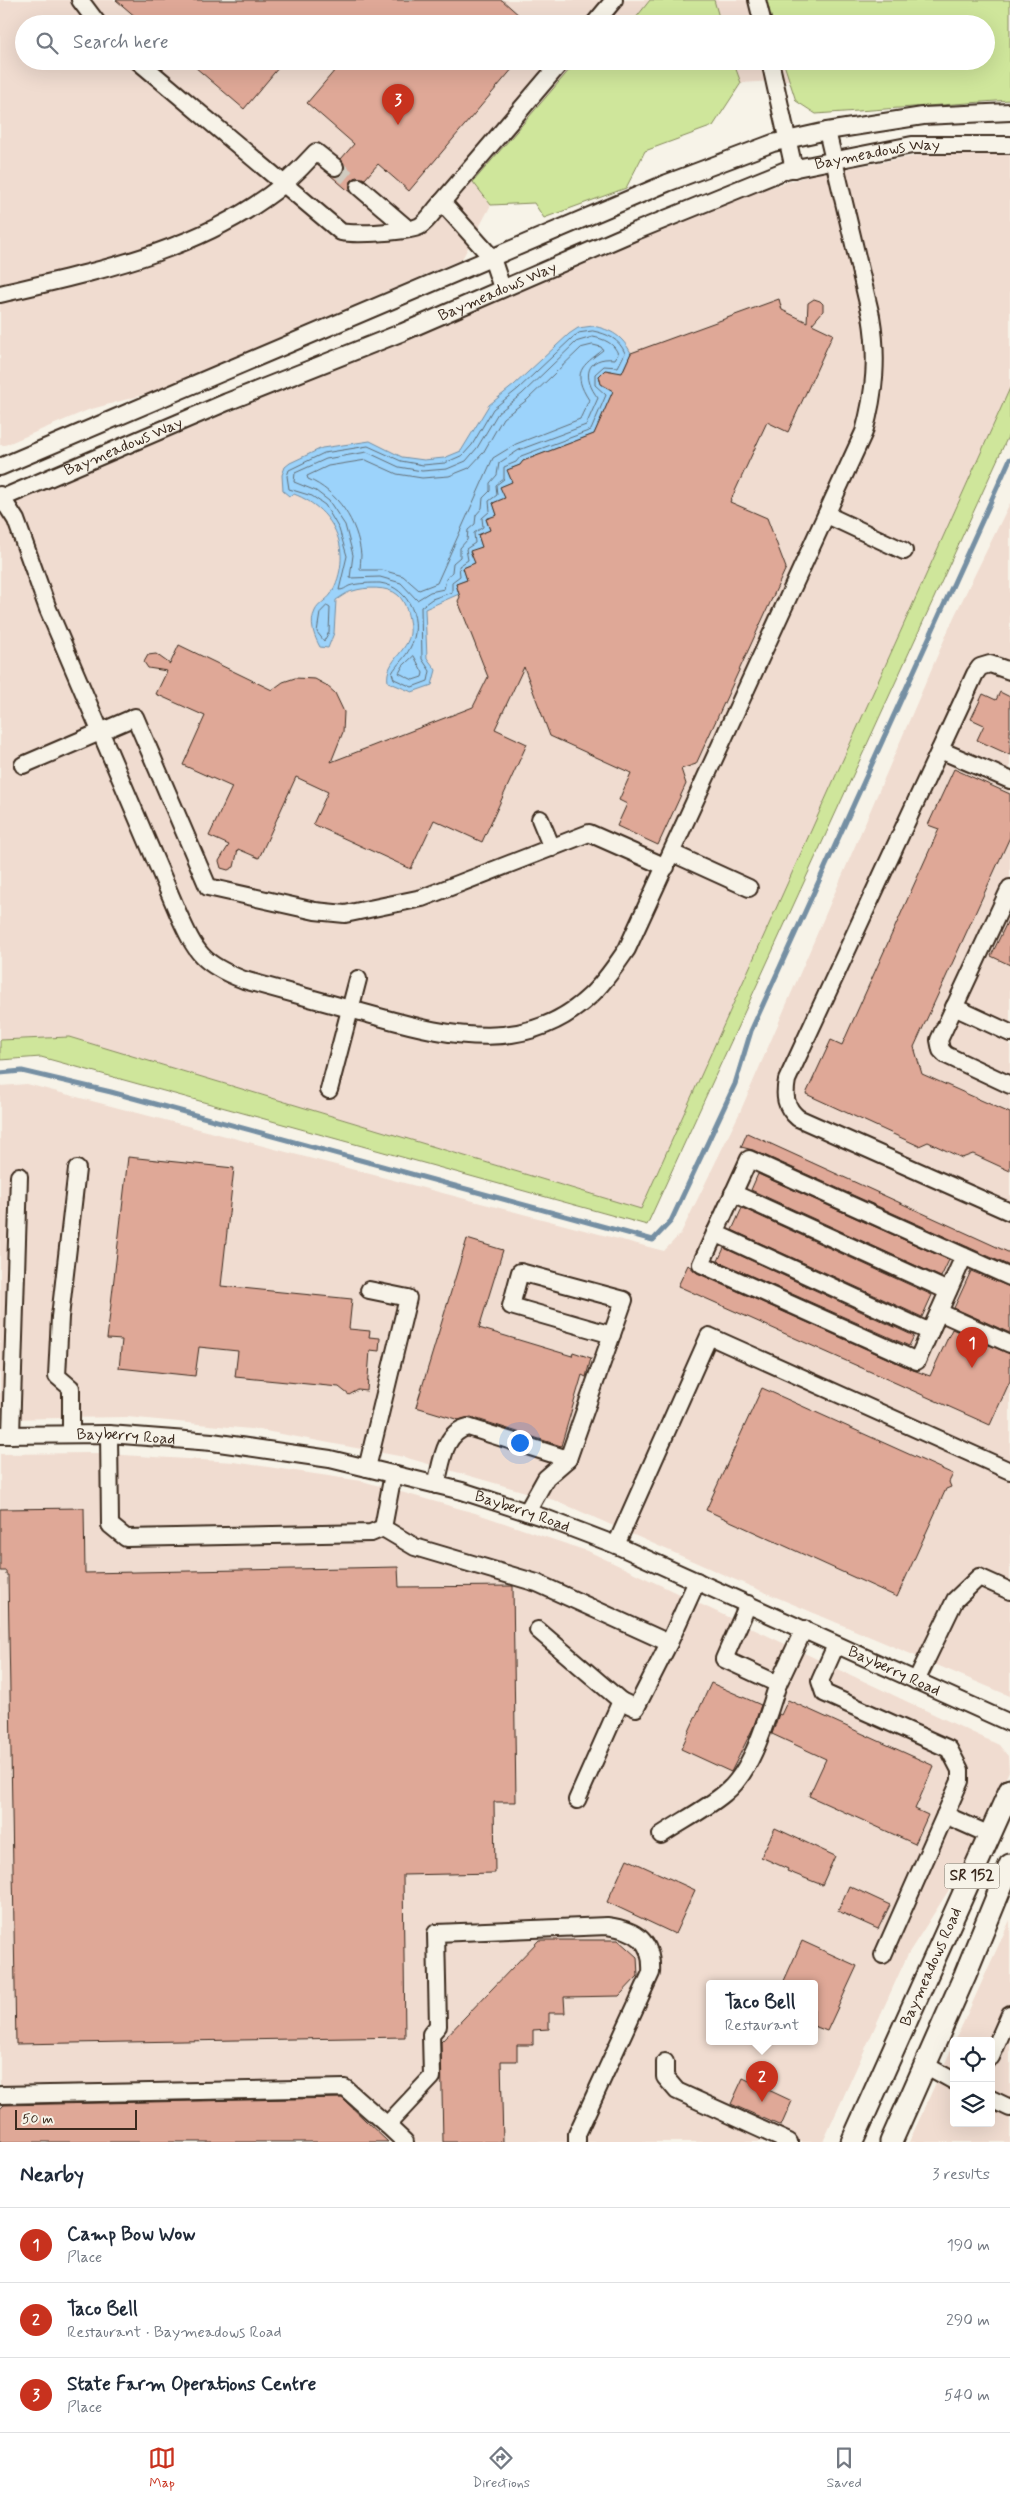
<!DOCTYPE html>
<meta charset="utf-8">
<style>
:root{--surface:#fff;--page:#f2f2f3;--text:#1f2937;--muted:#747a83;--line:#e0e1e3;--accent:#c8321e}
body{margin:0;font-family:Mynerve,sans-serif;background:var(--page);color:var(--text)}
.controls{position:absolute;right:15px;bottom:15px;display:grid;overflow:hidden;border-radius:5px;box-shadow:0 5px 20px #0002}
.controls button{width:45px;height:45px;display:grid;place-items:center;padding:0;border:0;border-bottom:1px solid var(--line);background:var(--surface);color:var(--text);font:25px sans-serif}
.scale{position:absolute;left:15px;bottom:12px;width:122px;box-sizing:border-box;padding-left:5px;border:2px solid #3b2a1e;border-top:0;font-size:14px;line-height:18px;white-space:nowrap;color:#3b2a1e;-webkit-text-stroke:4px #f7f3e8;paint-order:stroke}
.you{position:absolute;left:519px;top:1442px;width:18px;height:18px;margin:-12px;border:4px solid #fff;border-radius:50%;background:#1a73e8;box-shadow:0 0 0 8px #1a73e833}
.badge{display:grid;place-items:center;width:32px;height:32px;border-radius:50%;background:var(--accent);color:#fff;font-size:16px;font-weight:700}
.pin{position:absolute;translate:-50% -41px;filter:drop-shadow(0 1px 2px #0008)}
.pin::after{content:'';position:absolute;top:26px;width:18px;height:15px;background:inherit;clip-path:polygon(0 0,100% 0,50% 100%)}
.popup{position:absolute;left:706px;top:1980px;width:112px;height:65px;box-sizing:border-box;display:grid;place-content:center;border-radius:5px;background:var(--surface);filter:drop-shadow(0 1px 4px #0005);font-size:16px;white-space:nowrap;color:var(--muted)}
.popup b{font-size:19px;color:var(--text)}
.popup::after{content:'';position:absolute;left:50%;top:100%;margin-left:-10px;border:10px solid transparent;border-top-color:var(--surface)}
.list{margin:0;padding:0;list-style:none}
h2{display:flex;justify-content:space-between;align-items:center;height:65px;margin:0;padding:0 20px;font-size:21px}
h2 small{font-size:16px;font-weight:400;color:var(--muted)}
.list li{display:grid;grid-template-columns:32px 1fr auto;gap:15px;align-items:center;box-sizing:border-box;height:75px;padding:0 20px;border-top:1px solid var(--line)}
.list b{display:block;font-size:19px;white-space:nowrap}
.list p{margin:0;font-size:16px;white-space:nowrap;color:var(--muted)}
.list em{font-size:16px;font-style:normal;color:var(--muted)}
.icon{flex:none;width:28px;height:28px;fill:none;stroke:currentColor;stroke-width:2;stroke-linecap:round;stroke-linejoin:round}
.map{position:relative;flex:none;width:1010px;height:2142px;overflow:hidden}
.search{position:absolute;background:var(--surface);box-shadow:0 5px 20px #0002;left:15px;right:15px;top:15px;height:55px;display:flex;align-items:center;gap:12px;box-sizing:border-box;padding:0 18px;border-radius:28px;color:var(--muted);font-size:19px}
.sheet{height:290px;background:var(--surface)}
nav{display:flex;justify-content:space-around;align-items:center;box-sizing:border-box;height:70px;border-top:1px solid var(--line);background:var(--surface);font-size:14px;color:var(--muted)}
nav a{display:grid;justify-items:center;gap:2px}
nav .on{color:var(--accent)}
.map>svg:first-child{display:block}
</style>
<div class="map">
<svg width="1010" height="2142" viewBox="0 0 1010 2142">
<rect width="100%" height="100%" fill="#f7f3e8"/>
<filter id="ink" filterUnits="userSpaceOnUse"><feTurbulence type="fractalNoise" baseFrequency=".02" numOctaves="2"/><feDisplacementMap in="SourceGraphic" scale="10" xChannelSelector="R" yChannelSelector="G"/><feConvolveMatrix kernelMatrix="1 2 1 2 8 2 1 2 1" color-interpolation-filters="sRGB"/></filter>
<g filter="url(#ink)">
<!-- built -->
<g fill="#f0dcd0" fill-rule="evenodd">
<path d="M0 0H650L635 19 634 24H24V61H577L473 182 491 205 462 259 150 393 88 410 5 445H0Z"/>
<path d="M714 0H766L772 24H721Z"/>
<path d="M733 61H783L788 80 741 83Z"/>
<path d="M1010 153V388L641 1209 69 1037 0 1040V509L739 197 810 175 926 154Z"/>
<path d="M1010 503V1696L731 1578 557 1501 404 1457 260 1430 127 1417 0 1419V1086L27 1084 664 1251 681 1233 740 1112 954 617Z"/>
<path d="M91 1453 234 1462 362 1481 475 1513 590 1552 999 1745 1008 1756 1009 1771 970 1857 908 1954 823 2142H0V1454ZM710 1983H814V2041H710Z"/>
<path d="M1010 1920V2142H909L954 2043V2123H991V2041H955Z"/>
</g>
<!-- green -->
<g fill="#cfe69b" stroke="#85885c">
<path d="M650 0H714L721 24H634L635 19Z"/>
<path d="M766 0H1010V100L816 114 796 101 783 61H986V24H772Z"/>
<path d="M577 61H733L741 83 713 126 645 151 626 188 544 218 534 203 491 205 473 182Z"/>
<path d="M1010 388V432L647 1225 41 1057 0 1060V1040L69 1037 641 1209Z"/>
</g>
<!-- water -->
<path fill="#9cd3fb" stroke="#758fa3" d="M593 326C612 330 622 336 631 353L619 379C613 372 606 365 599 376L603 386 615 387 594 434 523 461 520 465 508 470 512 482 501 487 505 498 493 503 497 515 486 519 490 530 478 535 482 547 471 552 475 563 463 568 467 580 456 584 459 594 425 609 427 658 436 670 432 685 412 692 388 682C384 659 413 650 410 627 409 617 406 602 398 595 388 586 365 587 353 591 347 592 341 597 336 600L334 633 328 648 320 647C314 636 309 623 315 611 318 604 327 600 331 594 354 553 336 510 294 494L289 496 283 491 282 475 285 467 290 463 322 448 370 441 402 457 424 460 444 458 461 451 489 405 514 385 569 334 578 328Z"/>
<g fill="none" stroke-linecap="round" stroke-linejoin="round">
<!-- shore -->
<g stroke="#626e76" stroke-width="1">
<path d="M593 331C608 334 619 339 625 353L618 367 604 366 595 374V385L606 395 591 430 521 456 516 462 504 467V479L496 485 497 495 489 501 490 511 482 518 483 527 474 533 475 543 466 549 468 560 459 566 460 576 452 582V592L432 599 421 607 422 659 430 671 428 681 412 687 394 679 392 673C397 664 406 657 410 648 424 623 410 587 380 583 372 583 357 583 349 586 345 588 344 590 339 590L347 556 339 529 325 505 312 496 289 489 287 476 289 470 324 453 368 446 401 461 423 465 445 463 463 455 472 445 493 409 518 389 572 338 579 333Z"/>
<path d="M593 337C604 339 614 343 618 354L615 359C585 356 582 378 598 398L586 425 519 450 499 463 497 475 490 483V491L483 498 482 508 476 515 475 524 468 530 467 540 460 548V557L453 563 452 572 446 579 444 589 430 592 417 600 401 583 380 577 350 578 353 555 345 525 329 501 316 491 294 482 295 473 326 459 367 452 399 467 422 471 447 469 466 461 477 448 498 413 522 394 576 342Z"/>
<path d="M593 345 601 347 603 350C582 366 571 372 589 400L580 419 516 444 493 458 437 583 419 590 403 576 382 570H360C360 565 361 560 361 555 358 522 337 491 308 479L307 476 328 466 366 460 397 474 422 478 449 476 469 468 483 453 503 418 527 400 581 348Z"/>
<path d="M327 606 330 608 329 632 324 641 317 632 320 613Z"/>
<path d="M414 656 423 673 422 677 413 680 399 673 403 666Z"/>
</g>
<!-- stream -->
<path stroke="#758fa3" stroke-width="5" d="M0 1073 22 1071 111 1092 653 1240 671 1221 735 1084 751 1031 1010 459"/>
</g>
<!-- building -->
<g fill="#dfa897" stroke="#3b2a1e">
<path d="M116 0H502L529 24H144Z"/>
<path d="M188 61H284L244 109Z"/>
<path d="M326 61H519L409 191 378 164 365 179 356 177 351 181 349 190 352 194 330 175 338 176 343 173 344 164 341 159 354 144 307 103 336 69Z"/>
<path d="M779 299 782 310 807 322 808 303 814 299 820 301 823 304V311L812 324 833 334 788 432 767 422 730 502 767 518 786 568 696 764 681 769 686 784 658 845 617 826 627 804 619 800 631 773 550 736 524 667 495 729 527 744 482 842 434 820 411 869 313 824 328 792 296 777 259 858 238 849 234 867 228 870 221 868 219 861 229 845 209 836 232 787 183 765 205 716 156 694 167 671 148 668 144 662 148 655 156 654 170 664 179 645 272 690 283 682 295 678 315 679 326 685 335 693 344 712 343 732 331 762 473 707 488 677 458 601 460 597 456 584 467 580 463 568 475 563 470 551 482 547 478 535 490 530 486 519 497 515 493 503 505 498 500 487 512 482 507 470 520 465 523 461 594 434 613 391 601 384 599 376 605 370 622 373 631 353Z"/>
<path d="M1000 692 1010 697V755L977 740 984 725 971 719 983 694 996 700Z"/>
<path d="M954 769 1010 794V837L914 1047 922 1074 1010 1113V1171L973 1154 962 1158 928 1142 919 1146 806 1094 831 1040 842 1045 939 829 928 825Z"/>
<path d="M1010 916V965L991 956Z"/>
<path d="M747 1133 1010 1253V1266L753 1150 741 1147Z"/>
<path d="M128 1157 234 1168 221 1286 352 1299 349 1329 370 1331 369 1337 380 1338 379 1351 370 1350 367 1391 358 1390 349 1395 339 1387 235 1377 238 1351 199 1347 195 1376 119 1368 122 1340 107 1339Z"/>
<path d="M758 1174 949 1260 941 1277 751 1190Z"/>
<path d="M742 1208 932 1295 922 1317 732 1230Z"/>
<path d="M467 1239 503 1250 479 1328 572 1356 573 1352 591 1358 586 1377 582 1375 561 1446 471 1417 459 1420 416 1407Z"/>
<path d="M724 1248 914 1336 909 1346 718 1261Z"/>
<path d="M688 1265 697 1273 913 1370 930 1376 952 1329 1010 1354V1381L990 1425 678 1286Z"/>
<path d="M971 1271 1010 1287V1333L954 1308Z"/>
<path d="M762 1388 953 1474 949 1482 951 1487 946 1489 897 1597 706 1510Z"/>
<path d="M84 1508 85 1573 398 1567 399 1587 513 1586 516 1802H494L495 1873 403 1875 405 2037 16 2044 8 1575H6V1571H0V1509Z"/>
<path d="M711 1683 761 1705 753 1728 731 1772 681 1749Z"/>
<path d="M788 1700 934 1766 915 1809 928 1815 915 1844 809 1796 826 1759 772 1734 779 1714 781 1715Z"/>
<path d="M775 1828 835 1856 822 1885 787 1871 788 1869 761 1857Z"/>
<path d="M627 1859 695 1890 675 1934 607 1902Z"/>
<path d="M849 1886 890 1905 878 1929 838 1911Z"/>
<path d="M539 1940H618L637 1957 638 1976 619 1996 564 1997 565 2013H549V2029L533 2030V2045H517V2061H501L503 2142H443L441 2042Z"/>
<path d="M802 1941 857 1966 827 2031 814 2026V1983H783Z"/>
<path d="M743 2078 792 2101 781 2126 731 2104Z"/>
<path d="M342 2098 388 2142H0V2109L4 2105Z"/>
</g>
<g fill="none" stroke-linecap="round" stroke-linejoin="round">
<!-- minor-tunnel -->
<path stroke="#d1cbc0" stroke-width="16" stroke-dasharray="16 8" stroke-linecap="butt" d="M335 167 359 187"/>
<!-- minor casing -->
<g stroke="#3b2a1e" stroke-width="20">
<g id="minor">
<path d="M80 0 98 24"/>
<path d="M757 0 763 24"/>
<path d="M594 24 614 0"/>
<path d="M138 61 341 232C355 235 409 232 420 226 428 221 435 209 442 202"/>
<path d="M770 61 794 169"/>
<path d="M359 187 408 229"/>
<path d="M502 288 492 258 442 202 562 61"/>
<path d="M0 294C99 271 203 250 284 184 295 174 306 163 316 152L335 167"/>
<path d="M0 467 667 183 773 143 827 131 923 116 1010 112"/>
<path d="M0 495 16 520 48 609 178 913C196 953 202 964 244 980 289 992 334 1005 379 1017 451 1037 529 1054 590 996 605 982 616 965 627 949L864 432C875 392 878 357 871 316L827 131"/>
<path id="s1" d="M0 499 227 402 403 332 636 231 786 170 912 145H1010"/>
<path d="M827 515 904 551"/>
<path d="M1010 671 990 664 980 667 975 674 787 1080C784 1096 785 1107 798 1118L1010 1212"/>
<path d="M940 750 1010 780"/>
<path d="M23 765 135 717 208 887 315 911 345 914 422 898 589 833 666 867"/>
<path d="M540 819 552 848"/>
<path d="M672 853 749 888"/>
<path d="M1010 888 939 1040 941 1050 946 1055 1010 1085"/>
<path d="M954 1007 1010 1033"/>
<path d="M329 1090 358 979"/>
<path d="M733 1193 948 1291"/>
<path d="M715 1233 930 1332"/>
<path d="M964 1256 917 1361 701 1264 749 1159 1010 1277"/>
<path d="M939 1312 1010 1344"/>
<path d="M71 1434V1388L57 1376 60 1317 77 1169"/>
<path d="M109 1434 110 1525 126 1538 371 1533 383 1528"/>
<path id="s2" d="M0 1435 109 1434 212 1442 330 1459 462 1491 545 1518 616 1545 1010 1723"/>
<path d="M11 1435 19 1176"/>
<path d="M367 1468 408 1298 369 1290"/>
<path d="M393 1474 383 1528 415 1547 537 1583 669 1643 697 1581"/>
<path d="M436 1485C442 1463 443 1433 468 1427L568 1459"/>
<path d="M527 1512 546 1478 568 1459 624 1300 520 1272 511 1306 612 1335"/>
<path d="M616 1545 709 1336 1010 1471"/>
<path d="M748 1604 724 1659 778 1684 804 1629"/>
<path d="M538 1630 621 1701"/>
<path d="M836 1645 820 1681 824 1693 949 1749 960 1770V1781L945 1815"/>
<path d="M916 1681 955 1600 979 1577 1010 1591"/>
<path d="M577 1800 621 1701 636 1708 669 1643"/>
<path d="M661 1835C682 1821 706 1809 725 1793 753 1771 767 1717 778 1684"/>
<path d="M883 1955 945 1815 990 1835"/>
<path d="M991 2057 1010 2014"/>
<path d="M665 2062V2077L677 2091 789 2142"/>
<path d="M925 2065 954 2081"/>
<path d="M0 2095 345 2088 387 2125"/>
<path d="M991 2099 1010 2108"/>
<path d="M405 2142 387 2125 432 2077 431 2034 438 2026 436 1933 607 1926C637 1930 653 1941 651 1973L577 2134V2142"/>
</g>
</g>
<!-- major casing -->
<g stroke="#3b2a1e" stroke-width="25">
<g id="major">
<path id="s3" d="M852 2142 1010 1790"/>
<path d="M891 2142 965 1975 1010 1865"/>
</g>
</g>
<!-- minor -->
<use href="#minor" stroke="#f7f3e8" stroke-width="16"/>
<!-- major -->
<use href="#major" stroke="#f7f3e8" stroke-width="21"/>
</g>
</g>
<g text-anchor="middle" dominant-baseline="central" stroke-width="4" stroke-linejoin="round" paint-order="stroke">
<!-- shield labels -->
<rect fill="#f7f3e8" stroke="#73665b" stroke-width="1" x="944.5" y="1863.5" width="55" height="25" rx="4"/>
<g font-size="15" font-weight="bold" fill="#3b2a1e">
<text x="972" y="1876">SR 152</text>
</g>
<!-- street labels -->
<g font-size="16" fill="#3b2a1e" stroke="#f7f3e8">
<text stroke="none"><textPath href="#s1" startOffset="945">Baymeadows Way</textPath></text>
<text stroke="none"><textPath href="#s1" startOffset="539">Baymeadows Way</textPath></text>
<text stroke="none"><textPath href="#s1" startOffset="134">Baymeadows Way</textPath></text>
<text stroke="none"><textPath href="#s2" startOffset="126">Bayberry Road</textPath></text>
<text stroke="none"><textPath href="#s2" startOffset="531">Bayberry Road</textPath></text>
<text stroke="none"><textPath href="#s2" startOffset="936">Bayberry Road</textPath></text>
<text stroke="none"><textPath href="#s3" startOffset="192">Baymeadows Road</textPath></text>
</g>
</g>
</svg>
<div class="controls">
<button><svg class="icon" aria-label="locate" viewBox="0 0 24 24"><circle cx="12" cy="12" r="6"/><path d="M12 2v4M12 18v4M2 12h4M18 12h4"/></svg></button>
<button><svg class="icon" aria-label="layers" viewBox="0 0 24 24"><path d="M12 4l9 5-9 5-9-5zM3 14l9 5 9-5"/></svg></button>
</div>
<div class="scale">50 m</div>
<div class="you"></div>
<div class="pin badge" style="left:972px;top:1368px">1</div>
<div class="pin badge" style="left:762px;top:2102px">2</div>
<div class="popup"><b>Taco Bell</b>Restaurant</div>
<div class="pin badge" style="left:398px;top:125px">3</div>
<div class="search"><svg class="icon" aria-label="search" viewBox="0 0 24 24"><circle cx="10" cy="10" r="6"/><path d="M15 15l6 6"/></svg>Search here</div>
</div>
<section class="sheet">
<h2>Nearby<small>3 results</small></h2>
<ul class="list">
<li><span class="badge">1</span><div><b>Camp Bow Wow</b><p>Place</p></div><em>190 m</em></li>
<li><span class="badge">2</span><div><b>Taco Bell</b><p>Restaurant · Baymeadows Road</p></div><em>290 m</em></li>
<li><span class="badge">3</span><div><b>State Farm Operations Centre</b><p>Place</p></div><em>540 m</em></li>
</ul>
</section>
<nav>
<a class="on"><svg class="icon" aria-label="map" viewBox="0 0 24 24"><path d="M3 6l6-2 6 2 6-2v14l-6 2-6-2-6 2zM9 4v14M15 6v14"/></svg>Map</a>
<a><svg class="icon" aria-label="directions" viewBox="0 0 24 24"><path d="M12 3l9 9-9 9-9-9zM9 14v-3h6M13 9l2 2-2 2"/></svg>Directions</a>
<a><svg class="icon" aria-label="saved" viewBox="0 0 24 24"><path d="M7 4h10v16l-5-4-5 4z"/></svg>Saved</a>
</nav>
